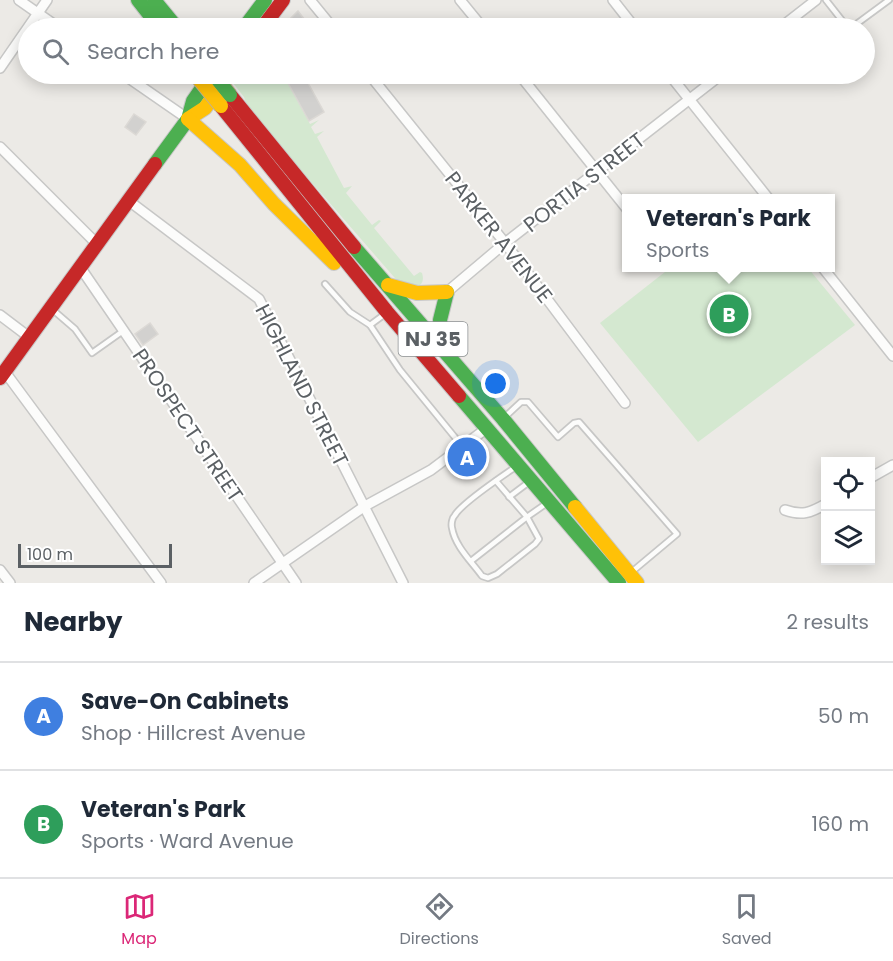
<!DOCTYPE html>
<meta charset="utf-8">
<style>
:root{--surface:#fff;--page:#f2f2f3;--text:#1f2937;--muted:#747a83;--line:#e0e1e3;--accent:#db2777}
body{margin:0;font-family:Poppins,sans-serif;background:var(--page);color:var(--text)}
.controls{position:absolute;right:18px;bottom:18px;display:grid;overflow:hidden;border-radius:0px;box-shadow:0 3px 15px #0003}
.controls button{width:54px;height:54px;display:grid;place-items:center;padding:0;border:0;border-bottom:2px solid var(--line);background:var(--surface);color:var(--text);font:30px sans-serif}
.scale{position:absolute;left:18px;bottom:15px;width:154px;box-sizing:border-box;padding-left:6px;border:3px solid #5b6064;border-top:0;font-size:16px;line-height:21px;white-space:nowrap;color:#5b6064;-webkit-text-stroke:4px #fff;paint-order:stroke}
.you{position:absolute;left:496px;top:384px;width:21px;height:21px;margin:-15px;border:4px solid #fff;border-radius:50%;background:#1a73e8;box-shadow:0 0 0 9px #1a73e833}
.badge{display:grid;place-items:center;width:39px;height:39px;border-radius:50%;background:var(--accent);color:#fff;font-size:20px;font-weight:700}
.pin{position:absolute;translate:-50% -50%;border:3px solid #fff;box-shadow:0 2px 6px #0006}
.popup{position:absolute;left:622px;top:194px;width:213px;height:78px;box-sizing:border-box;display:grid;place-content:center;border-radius:0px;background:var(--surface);filter:drop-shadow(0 2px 4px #0005);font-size:20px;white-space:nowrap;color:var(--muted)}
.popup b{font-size:22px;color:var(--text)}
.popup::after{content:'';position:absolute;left:50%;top:100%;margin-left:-12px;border:12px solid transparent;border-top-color:var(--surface)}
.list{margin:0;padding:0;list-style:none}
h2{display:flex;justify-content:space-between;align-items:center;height:78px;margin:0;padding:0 24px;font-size:26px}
h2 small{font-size:20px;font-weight:400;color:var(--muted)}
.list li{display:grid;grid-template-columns:39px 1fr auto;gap:18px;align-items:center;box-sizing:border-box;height:108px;padding:0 24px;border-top:2px solid var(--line)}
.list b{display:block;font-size:22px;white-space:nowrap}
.list p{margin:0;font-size:20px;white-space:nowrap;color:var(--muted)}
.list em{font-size:20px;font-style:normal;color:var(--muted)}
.icon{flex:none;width:33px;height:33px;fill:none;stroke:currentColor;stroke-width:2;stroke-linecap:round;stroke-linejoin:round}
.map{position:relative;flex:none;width:893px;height:583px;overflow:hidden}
.search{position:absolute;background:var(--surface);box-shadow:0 3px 15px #0003;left:18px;right:18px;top:18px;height:66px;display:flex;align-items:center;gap:15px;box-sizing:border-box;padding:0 21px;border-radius:33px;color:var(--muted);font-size:22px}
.sheet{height:294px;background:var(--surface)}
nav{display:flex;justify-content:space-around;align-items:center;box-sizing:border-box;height:84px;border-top:2px solid var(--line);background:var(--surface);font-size:16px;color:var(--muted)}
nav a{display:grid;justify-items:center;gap:3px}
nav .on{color:var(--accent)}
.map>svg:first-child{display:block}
</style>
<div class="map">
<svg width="893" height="583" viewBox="0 0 893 583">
<rect width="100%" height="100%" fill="#eceae6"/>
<!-- green -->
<g fill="#d4e8d0">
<path d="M240 74H283L310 124 319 120 311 127 315 134 324 131 317 137 344 188 352 186 346 193 372 225 379 220 381 221 374 228 414 276 420 272 422 273C424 279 423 284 417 287L397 280 394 277 288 155 246 103 244 97 233 83Z"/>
<path d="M670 268H808L855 325 698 442 600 323Z"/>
</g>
<!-- building -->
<g fill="#d2d1cf" stroke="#dcd9d5" stroke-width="1.5">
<path d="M298 11 311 28H291L286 23Z"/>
<path d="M283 74H303L324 112 309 121Z"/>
<path d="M134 114 146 122 136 135 125 127Z"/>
<path d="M150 323 158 334 143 345 135 334Z"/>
</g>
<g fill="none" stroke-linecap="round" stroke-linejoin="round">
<!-- lane casing -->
<g stroke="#c7c7c6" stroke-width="8">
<g id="lane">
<path d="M826 0 848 28"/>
<path d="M851 28 889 0"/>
<path d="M325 284 350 312 370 325"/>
<path d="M53 310 75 329 92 353 123 331"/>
<path d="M385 314 370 325 400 370 462 446"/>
<path d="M507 415 521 402H528L558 437 574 423 579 422 677 534 634 570"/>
<path d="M514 468C501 477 462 503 455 515 452 518 451 524 452 528 455 546 471 561 482 576L488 578 497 574 535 544 539 539 527 517 547 503"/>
<path d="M509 497 529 482"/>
<path d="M471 561 527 517 496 481"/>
</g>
</g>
<!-- street casing -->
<g stroke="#c7c7c6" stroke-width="12">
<g id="street">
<path d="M19 0 59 28"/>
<path d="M310 0 333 28"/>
<path d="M460 0 483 28"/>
<path d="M613 0 635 28"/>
<path d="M780 28 816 0"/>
<path d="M0 68 47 0"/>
<path d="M123 74 188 119"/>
<path d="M369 74 505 243 625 403"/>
<path d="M519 74 627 209"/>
<path d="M669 74 768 198"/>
<path d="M0 147 97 244"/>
<path d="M129 201 259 299 403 583"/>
<path d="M80 267 296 583"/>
<path d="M823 268 893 356"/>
<path d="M447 292 505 243 722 74"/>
<path d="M0 315 29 337"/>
<path d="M5 372 161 583"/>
<path d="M870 478 893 465"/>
<path d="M785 510C802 516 810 513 826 504"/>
<path d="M0 570 10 583"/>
<path d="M254 583 365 506 431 470 487 428"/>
</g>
</g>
<!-- fast casing -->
<g stroke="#c8c8c8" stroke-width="16">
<g id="fast">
<path d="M138 0 160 28"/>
<path d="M154 0 177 28"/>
<path d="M244 28 265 0"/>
<path d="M155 164 188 119 193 101 209 78"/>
<path d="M354 247 503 419 575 507"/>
<path d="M443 348 440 320 447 292"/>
<path d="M459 396 619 583"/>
</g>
</g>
<!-- slow casing -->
<g stroke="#c8c8c8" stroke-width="16">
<g id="slow">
<path d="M188 119 205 108 230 74"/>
<path d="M188 119 240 165 274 204 334 263"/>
<path d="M388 285 417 293 447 292"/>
<path d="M575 507 637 583"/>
</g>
</g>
<!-- jam casing -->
<g stroke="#c8c8c8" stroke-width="16">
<g id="jam">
<path d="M262 28 283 0"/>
<path d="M230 95 354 247"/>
<path d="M221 106 387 312 459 396"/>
<path d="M0 378 155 164"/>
</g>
</g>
<!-- lane -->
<use href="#lane" stroke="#fcfcfb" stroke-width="4.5"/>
<!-- street -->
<use href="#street" stroke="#fcfcfb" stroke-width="9"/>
<!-- fast -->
<use href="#fast" stroke="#4caf50" stroke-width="14"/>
<!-- slow -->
<use href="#slow" stroke="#ffc107" stroke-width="14"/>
<!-- jam -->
<use href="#jam" stroke="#c62828" stroke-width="14"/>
<!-- fast-bridge casing -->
<g stroke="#c4b192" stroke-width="16" stroke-linecap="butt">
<path id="fast-bridge" d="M213 74 230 95"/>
</g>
<!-- slow-bridge casing -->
<g stroke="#c4b192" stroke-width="16" stroke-linecap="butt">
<path id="slow-bridge" d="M195 74 221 106"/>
</g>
<!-- fast-bridge -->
<use href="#fast-bridge" stroke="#4caf50" stroke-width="14"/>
<!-- slow-bridge -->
<use href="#slow-bridge" stroke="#ffc107" stroke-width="14"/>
</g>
<g text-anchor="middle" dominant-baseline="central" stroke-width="4.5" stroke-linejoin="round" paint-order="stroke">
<!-- shield labels -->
<rect fill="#fff" stroke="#8c9092" stroke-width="1.5" x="398.5" y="322" width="69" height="34" rx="4.5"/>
<g font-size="20" font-weight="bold" fill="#5b6064">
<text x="433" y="339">NJ 35</text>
</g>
<!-- street labels -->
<g font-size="21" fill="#5b6064" stroke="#fff">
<text transform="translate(584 182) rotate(-38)">PORTIA STREET</text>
<text transform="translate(499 237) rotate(52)">PARKER AVENUE</text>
<text transform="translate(302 385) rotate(63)">HIGHLAND STREET</text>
<text transform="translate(188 425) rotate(56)">PROSPECT STREET</text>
</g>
</g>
</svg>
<div class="controls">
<button><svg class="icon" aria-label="locate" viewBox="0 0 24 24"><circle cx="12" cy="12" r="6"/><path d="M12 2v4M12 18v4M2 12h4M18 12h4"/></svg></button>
<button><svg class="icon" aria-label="layers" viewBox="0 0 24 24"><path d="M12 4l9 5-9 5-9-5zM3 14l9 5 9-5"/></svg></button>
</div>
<div class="scale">100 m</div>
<div class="you"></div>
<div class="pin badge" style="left:467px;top:457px;background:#3f7fe0">A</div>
<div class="pin badge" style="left:729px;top:314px;background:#2e9e5b">B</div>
<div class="popup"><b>Veteran's Park</b>Sports</div>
<div class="search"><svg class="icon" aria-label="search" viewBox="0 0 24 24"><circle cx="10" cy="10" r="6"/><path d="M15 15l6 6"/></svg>Search here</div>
</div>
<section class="sheet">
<h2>Nearby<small>2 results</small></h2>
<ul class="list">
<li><span class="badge" style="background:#3f7fe0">A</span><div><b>Save-On Cabinets</b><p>Shop · Hillcrest Avenue</p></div><em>50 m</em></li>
<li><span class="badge" style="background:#2e9e5b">B</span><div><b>Veteran's Park</b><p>Sports · Ward Avenue</p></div><em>160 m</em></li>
</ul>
</section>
<nav>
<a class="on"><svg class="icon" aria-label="map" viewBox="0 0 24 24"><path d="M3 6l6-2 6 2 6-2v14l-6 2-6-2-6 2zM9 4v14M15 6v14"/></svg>Map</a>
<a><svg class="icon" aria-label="directions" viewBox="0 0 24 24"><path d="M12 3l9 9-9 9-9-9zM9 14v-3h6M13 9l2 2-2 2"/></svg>Directions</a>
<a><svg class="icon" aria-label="saved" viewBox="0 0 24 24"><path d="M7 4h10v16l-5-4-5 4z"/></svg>Saved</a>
</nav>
